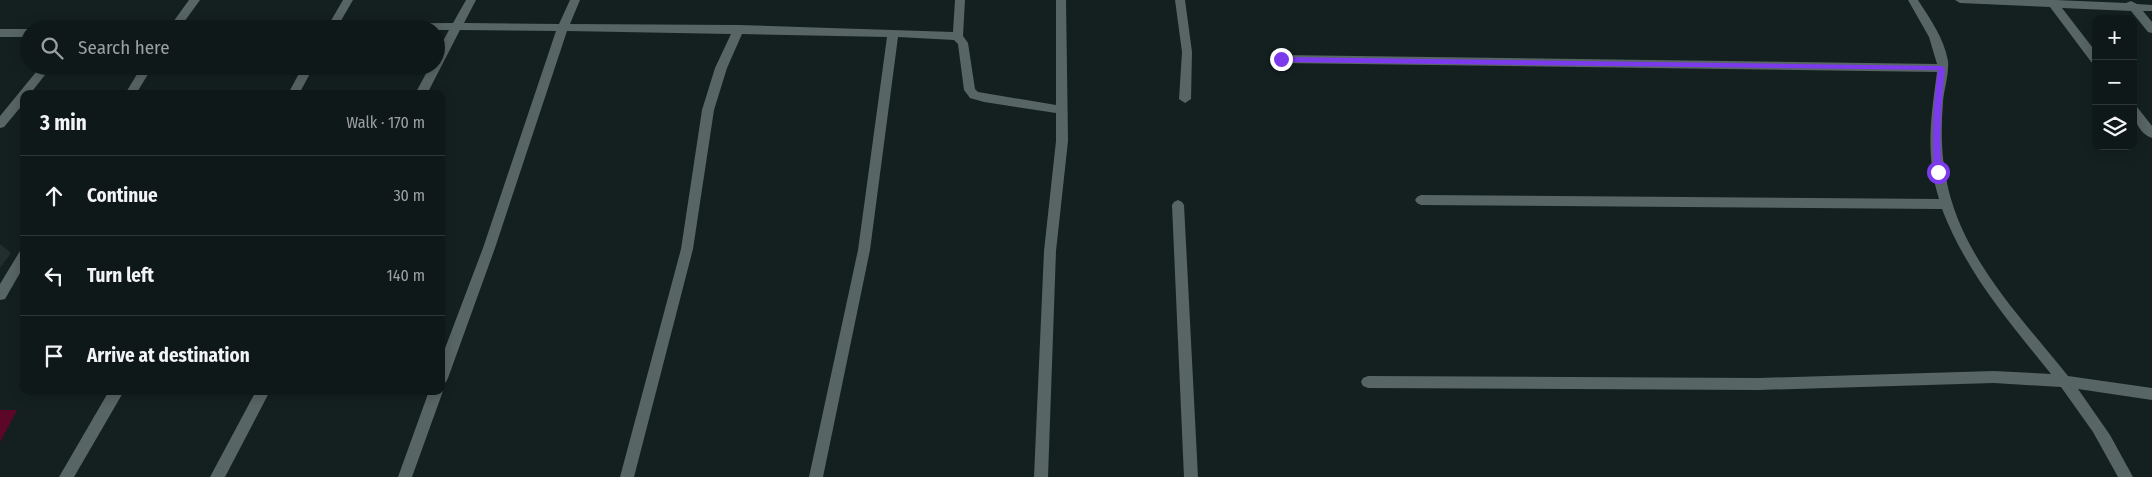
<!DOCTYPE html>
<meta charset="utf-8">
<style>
:root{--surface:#0f1818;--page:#1d2525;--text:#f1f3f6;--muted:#9ba0a2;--line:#2f3737}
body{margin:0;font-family:"Fira Sans Condensed",sans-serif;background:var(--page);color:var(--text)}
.controls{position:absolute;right:15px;top:15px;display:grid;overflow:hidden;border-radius:10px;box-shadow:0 2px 12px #0003}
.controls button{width:45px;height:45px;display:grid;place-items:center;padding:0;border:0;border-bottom:1px solid var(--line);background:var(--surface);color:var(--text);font:25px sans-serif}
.stop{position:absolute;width:15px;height:15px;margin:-11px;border:4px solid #7c3aed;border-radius:50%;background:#fff}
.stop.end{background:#7c3aed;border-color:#fff;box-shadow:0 1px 5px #0008}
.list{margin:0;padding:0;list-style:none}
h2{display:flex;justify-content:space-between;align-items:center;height:65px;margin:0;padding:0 20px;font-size:21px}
h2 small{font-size:16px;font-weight:400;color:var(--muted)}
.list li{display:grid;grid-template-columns:32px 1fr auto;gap:15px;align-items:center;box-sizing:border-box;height:80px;padding:0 20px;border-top:1px solid var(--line)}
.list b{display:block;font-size:19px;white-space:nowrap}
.list em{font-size:16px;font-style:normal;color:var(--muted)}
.icon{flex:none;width:28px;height:28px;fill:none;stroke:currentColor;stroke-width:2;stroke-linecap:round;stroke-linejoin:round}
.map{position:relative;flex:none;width:2152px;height:477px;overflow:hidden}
.search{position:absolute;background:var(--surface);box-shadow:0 2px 12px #0003;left:20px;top:20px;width:425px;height:55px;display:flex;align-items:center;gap:12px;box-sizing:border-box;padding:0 18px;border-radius:28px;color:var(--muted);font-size:19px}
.panel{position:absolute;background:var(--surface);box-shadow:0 2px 12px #0003;left:20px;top:90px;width:425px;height:305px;border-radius:10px}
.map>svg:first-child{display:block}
</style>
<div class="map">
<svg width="2152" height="477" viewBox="0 0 2152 477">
<rect width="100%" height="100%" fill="#142020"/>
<!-- green -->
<path fill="#5c0728" d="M0 410H17L0 442Z"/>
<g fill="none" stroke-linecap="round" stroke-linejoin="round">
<!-- minor -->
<g fill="#576564" fill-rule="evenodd">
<path d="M189 0H200L179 29H168Z"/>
<path d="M343 0H353L339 24 453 23 466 0H476L464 23 559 24 570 0H580L570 24 739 25 953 32 955 0H965L963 36 968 43 975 89 978 92 1056 105V0H1066L1068 141 1056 251 1048 477H1034L1044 251 1056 141V113L984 102 970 98 964 90 958 44 954 40 898 37 870 250 823 477H809L858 250 887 37 742 34 727 68 714 110 693 249 634 477H620L681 249 702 110 715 68 731 34 567 31 495 248 448 378 446 382 441 384V359L483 248 556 31 460 30 427 94H415L430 66H436V54L449 30 243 29 248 25 329 24Z"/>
<path d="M1175 0H1185L1192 52 1191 99 1185 103 1179 99 1182 52Z"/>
<path d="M1908 0H1918C1930 19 1944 38 1948 61 1949 75 1944 89 1943 102 1941 127 1941 153 1946 178 1960 256 2020 316 2068 376L2152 388V400L2078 389 2110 435 2133 477H2118L2093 432 2061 387 1994 383 1759 390 1368 388 1363 386 1361 382 1363 378 1368 376 1759 378 1994 371 2051 374C2009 322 1966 272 1942 209L1421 205 1417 203 1415 200 1417 197 1421 195 1939 199C1925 154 1931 117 1937 72L1281 63 1276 59 1281 55 1937 64 1929 37Z"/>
<path d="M1955 0H2056L2126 3 2131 1 2137 4 2152 5V11H2143L2152 22V33L2148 32 2131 11 2062 8 2096 52V64L2092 63 2050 7 1960 3Z"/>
<rect x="0" y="29" width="29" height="8"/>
<path d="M41 66H52L30 94H24V103L4 127 0 128V116Z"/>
<path d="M142 66H153L136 94H125Z"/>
<path d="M303 66H314L299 94H288Z"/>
<path d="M2133 106 2137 107 2152 126V138C2139 134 2133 118 2133 106Z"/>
<path d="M1178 200 1182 202 1184 205 1198 477H1184L1172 205 1174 202Z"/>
<path d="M24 250V266L5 299 0 300V284L20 251Z"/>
<path d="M441 388 443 391 412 477H398L429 391H441Z"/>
<path d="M109 391H124L74 477H59Z"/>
<path d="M256 391H270L225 477H210Z"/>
</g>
</g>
<!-- shaded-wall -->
<path fill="#212e2d" d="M0 244 11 253 0 268Z"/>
<!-- route -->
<path fill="#7c3aed" d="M1281 57 1942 66 1945 68C1941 103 1939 137 1942 172L1938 175 1934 172C1932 137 1933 104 1938 70L1281 62 1278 59Z"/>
</svg>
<div class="controls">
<button>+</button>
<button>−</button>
<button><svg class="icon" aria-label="layers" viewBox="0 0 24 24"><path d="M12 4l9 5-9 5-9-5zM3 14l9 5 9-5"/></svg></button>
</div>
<div class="stop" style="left:1938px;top:172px"></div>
<div class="stop end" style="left:1281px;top:59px"></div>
<div class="search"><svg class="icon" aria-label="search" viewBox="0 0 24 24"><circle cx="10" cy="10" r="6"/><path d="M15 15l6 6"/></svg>Search here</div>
<section class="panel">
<h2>3 min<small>Walk · 170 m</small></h2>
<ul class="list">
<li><svg class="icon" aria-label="ahead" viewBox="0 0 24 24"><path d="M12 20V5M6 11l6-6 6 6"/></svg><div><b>Continue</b></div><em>30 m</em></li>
<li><svg class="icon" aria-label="left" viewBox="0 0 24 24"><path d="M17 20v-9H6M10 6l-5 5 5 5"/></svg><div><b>Turn left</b></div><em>140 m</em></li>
<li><svg class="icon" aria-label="arrive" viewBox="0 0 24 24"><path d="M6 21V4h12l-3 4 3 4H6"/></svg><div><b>Arrive at destination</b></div></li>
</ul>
</section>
</div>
